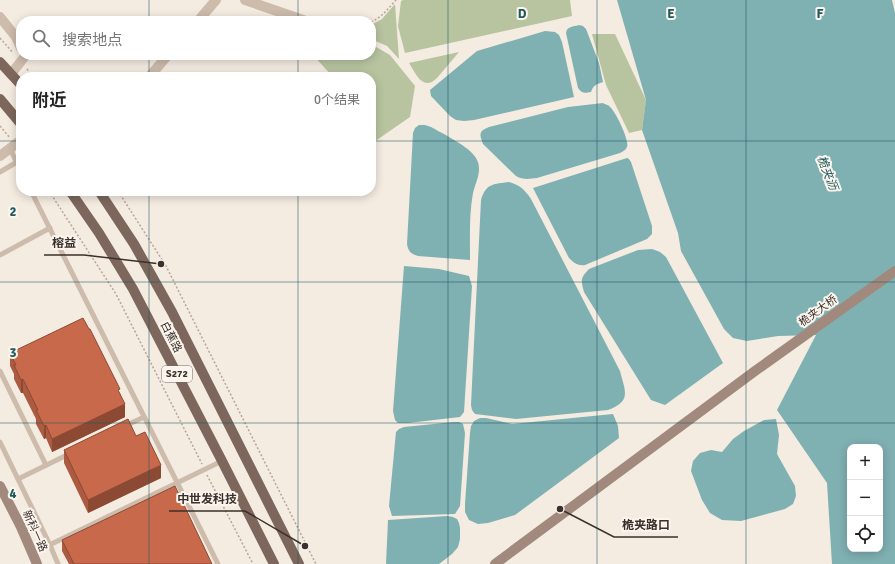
<!DOCTYPE html>
<html lang="zh">
<meta charset="utf-8">
<style>
:root{--surface:#fff;--page:#f2f2f2;--text:#222;--muted:#767676;--line:#e0e0e0}
body{margin:0;font-family:Signika,"Noto Sans SC",sans-serif;background:var(--page);color:var(--text)}
.controls{position:absolute;right:12px;bottom:12px;display:grid;overflow:hidden;border-radius:8px;box-shadow:0 2px 10px #0003}
.controls button{width:36px;height:36px;display:grid;place-items:center;padding:0;border:0;border-bottom:1px solid var(--line);background:var(--surface);color:var(--text);font:20px sans-serif}
.list{margin:0;padding:0;list-style:none}
h2{display:flex;justify-content:space-between;align-items:center;height:52px;margin:0;padding:0 16px;font-size:17px}
h2 small{font-size:13px;font-weight:400;color:var(--muted)}
.icon{flex:none;width:22px;height:22px;fill:none;stroke:currentColor;stroke-width:2;stroke-linecap:round;stroke-linejoin:round}
.map{position:relative;flex:none;width:895px;height:564px;overflow:hidden}
.search{position:absolute;background:var(--surface);box-shadow:0 2px 10px #0003;left:16px;top:16px;width:360px;height:44px;display:flex;align-items:center;gap:10px;box-sizing:border-box;padding:0 14px;border-radius:16px;color:var(--muted);font-size:15px}
.panel{position:absolute;background:var(--surface);box-shadow:0 2px 10px #0003;left:16px;top:72px;width:360px;height:124px;border-radius:16px}
.map>svg:first-child{display:block}
</style>
<div class="map">
<svg width="895" height="564" viewBox="0 0 895 564">
<rect width="100%" height="100%" fill="#f4ebe1"/>
<!-- green -->
<g fill="#b8c4a0">
<path d="M403 0H570L572 16 405 53 398 26 401 1Z"/>
<path d="M395 4 399 59 387 46 371 39V25L382 19Z"/>
<path d="M592 34H615L646 100 642 130 629 133 606 85Z"/>
<path d="M371 44 390 55 415 86 410 117 371 144V77H333L313 55H371Z"/>
<path d="M459 52 437 78C423 92 416 74 409 63Z"/>
</g>
<!-- water -->
<g fill="#7fb0b2" fill-rule="evenodd">
<path d="M617 0H892L895 13V564H832L827 483 777 410 816 335 778 336 747 341 733 338 724 329 681 251 678 233 642 130 646 100ZM850 447H880V549H850Z"/>
<path d="M579 25 583 26 586 29 599 63 603 82C597 84 593 85 591 92 585 93 582 94 578 88L566 33C567 26 573 27 579 25Z"/>
<path d="M545 31 555 32 559 35 562 42 574 97 474 120 464 121 456 120 450 116 431 96 430 90 477 51Z"/>
<path d="M603 103C604 104 609 105 609 106 615 110 630 141 627 147 626 150 623 151 620 153L537 178C529 179 523 180 516 176L483 144C479 134 479 131 489 127L568 107Z"/>
<path d="M419 125H425L431 127C443 134 469 146 476 158 483 170 476 181 473 193 469 214 470 238 470 260L418 256C411 254 408 251 407 244L413 133 415 128Z"/>
<path d="M627 158 629 159 631 162 652 226V234L647 239 585 265C578 266 574 263 569 258L533 188Z"/>
<path d="M509 182C520 185 525 190 531 199L620 371C625 391 632 401 608 410L516 419 475 414 472 410 471 405 481 200C486 183 494 184 509 182Z"/>
<path d="M652 249 660 252 666 257 723 363 665 405 651 400 584 292C581 281 580 278 589 269L638 250Z"/>
<path d="M404 266 439 269 469 276 472 286 464 412 460 417 408 423H398L395 420 393 411Z"/>
<path d="M613 414 618 426 619 438 515 515 488 523 478 524 469 520 465 512V504L470 433 471 426 474 421 480 418H486L512 424Z"/>
<path d="M776 419 779 435 777 454 795 486 796 496 793 504 785 509 741 521 722 520 710 513 702 500 691 471 693 461 700 453 711 450 722 452 733 439 744 431 764 420Z"/>
<path d="M454 422H459L463 424 465 433 460 506 455 514 392 516 389 506 396 432 399 429 404 427Z"/>
<path d="M447 516 453 517 457 519 459 523 460 528V539L458 547 452 554 439 564H386L388 520Z"/>
</g>
<g fill="none" stroke-linecap="round" stroke-linejoin="round">
<!-- path -->
<g stroke="#b9a596" stroke-width="1.5" stroke-dasharray="2 2" stroke-linecap="butt">
<path d="M371 22C382 17 388 9 396 0"/>
<path d="M0 38 13 53"/>
<path d="M27 69 33 77"/>
<path d="M0 126 10 138"/>
<path d="M49 191 116 294 202 464"/>
<path d="M118 191 166 266 316 564"/>
<path d="M207 475 253 564"/>
</g>
<!-- lane -->
<g stroke="#cdbbac" stroke-width="5">
<path d="M10 149 21 171"/>
<path d="M0 172 17 162"/>
<path d="M31 191 218 564"/>
<path d="M0 255 50 228"/>
<path d="M0 371 46 465"/>
<path d="M125 426 144 417"/>
<path d="M0 442 50 545 58 564"/>
<path d="M18 479 69 454"/>
<path d="M33 553 222 461"/>
</g>
<!-- street -->
<g stroke="#cdbbac" stroke-width="10">
<path d="M245 0 306 21"/>
<path d="M0 17 16 37 21 48"/>
<path d="M198 21 216 0"/>
<path d="M11 74 26 55"/>
<path d="M149 77 168 55"/>
<path d="M0 156 21 140"/>
</g>
<!-- secondary -->
<g stroke="#a18a7d" stroke-width="10">
<path d="M0 486 21 527 37 564"/>
<path d="M495 564 755 371 895 271"/>
</g>
<!-- primary -->
<g stroke="#7d675c" stroke-width="10">
<path d="M0 62 21 85"/>
<path d="M0 99 21 124"/>
<path d="M70 191 99 233 133 289 222 461 274 564"/>
<path d="M99 191 134 244 172 312 299 564"/>
</g>
</g>
<!-- wall -->
<g fill="#ac5a40">
<path d="M10 353 120 393 125 417 52 452 46 438 44 439 36 424V419L23 393H21L14 379V374L10 366Z"/>
<path d="M136 436 161 478 88 513 64 463V450Z"/>
<path d="M62 540 212 564H69L62 551Z"/>
</g>
<!-- shaded-wall -->
<g fill="#8c4a34">
<path d="M23 379V393H21V380Z"/>
<path d="M125 404V417L52 452V439Z"/>
<path d="M46 425V438L44 439V426Z"/>
<path d="M161 465V478L88 513V500Z"/>
</g>
<!-- building -->
<g fill="#c8694b" stroke="#8c4a34">
<path d="M83 318 89 329H90L120 389 118 390 125 404 52 439 46 425 44 426 36 410H38L23 379 21 380 14 365H16L10 353Z"/>
<path d="M128 419 136 436 145 432 161 465 88 500 64 450Z"/>
<path d="M175 486 212 564H74L62 540Z"/>
</g>
<!-- grid -->
<path fill="none" stroke="#1f5a5e" stroke-width="1" stroke-opacity="0.55" d="M149 0V21M298 0V21M448 0V564M597 0V564M746 0V564M149 55V77M298 55V77M0 141H21M371 141H895M149 191V564M298 191V564M0 282H895M0 423H895"/>
<g text-anchor="middle" dominant-baseline="central" stroke-width="4" stroke-linejoin="round" paint-order="stroke">
<!-- shield labels -->
<rect fill="#fbf5ee" stroke="#756b66" stroke-width="1" x="162" y="366" width="30" height="16" rx="3"/>
<g font-size="10" font-weight="bold" fill="#3b302b">
<text x="177" y="374">S272</text>
</g>
<!-- street labels -->
<g font-size="11" fill="#3b302b" stroke="#fbf5ee">
<text transform="translate(818 311) rotate(-36)">桅夹大桥</text>
<text transform="translate(171 337) rotate(63)">白蕉路</text>
<text transform="translate(35 531) rotate(66)">新科一路</text>
</g>
<!-- water labels -->
<g font-size="12" font-style="italic" fill="#1f5a5e" stroke="#fbf5ee">
<text transform="translate(827 173) rotate(69)">桅夹沥</text>
</g>
</g>
<g font-size="13" text-anchor="middle" font-weight="bold" fill="#1f5a5e" stroke="#fbf5ee" stroke-width="4" stroke-linejoin="round" paint-order="stroke">
<text x="522" y="18">D</text>
<text x="671" y="18">E</text>
<text x="820" y="18">F</text>
<text x="13" y="216">2</text>
<text x="13" y="357">3</text>
<text x="13" y="498">4</text>
</g>
<!-- callouts -->
<path fill="none" stroke="#3b302b" stroke-width="1.5" d="M161 264L84 255H44M305 546L245 511H169M560 509L614 537H678"/>
<g fill="#3b302b" stroke="#fbf5ee" stroke-width="1.5">
<circle cx="161" cy="264" r="4"/>
<circle cx="305" cy="546" r="4"/>
<circle cx="560" cy="509" r="4"/>
</g>
<g font-size="12" text-anchor="middle" font-weight="bold" fill="#3b302b" stroke="#fbf5ee" stroke-width="4" stroke-linejoin="round" paint-order="stroke">
<text x="64" y="247">榕益</text>
<text x="207" y="503">中世发科技</text>
<text x="646" y="529">桅夹路口</text>
</g>
</svg>
<div class="controls">
<button>+</button>
<button>−</button>
<button><svg class="icon" aria-label="locate" viewBox="0 0 24 24"><circle cx="12" cy="12" r="6"/><path d="M12 2v4M12 18v4M2 12h4M18 12h4"/></svg></button>
</div>
<div class="search"><svg class="icon" aria-label="search" viewBox="0 0 24 24"><circle cx="10" cy="10" r="6"/><path d="M15 15l6 6"/></svg>搜索地点</div>
<section class="panel">
<h2>附近<small>0个结果</small></h2>
<ul class="list">
</ul>
</section>
</div>
